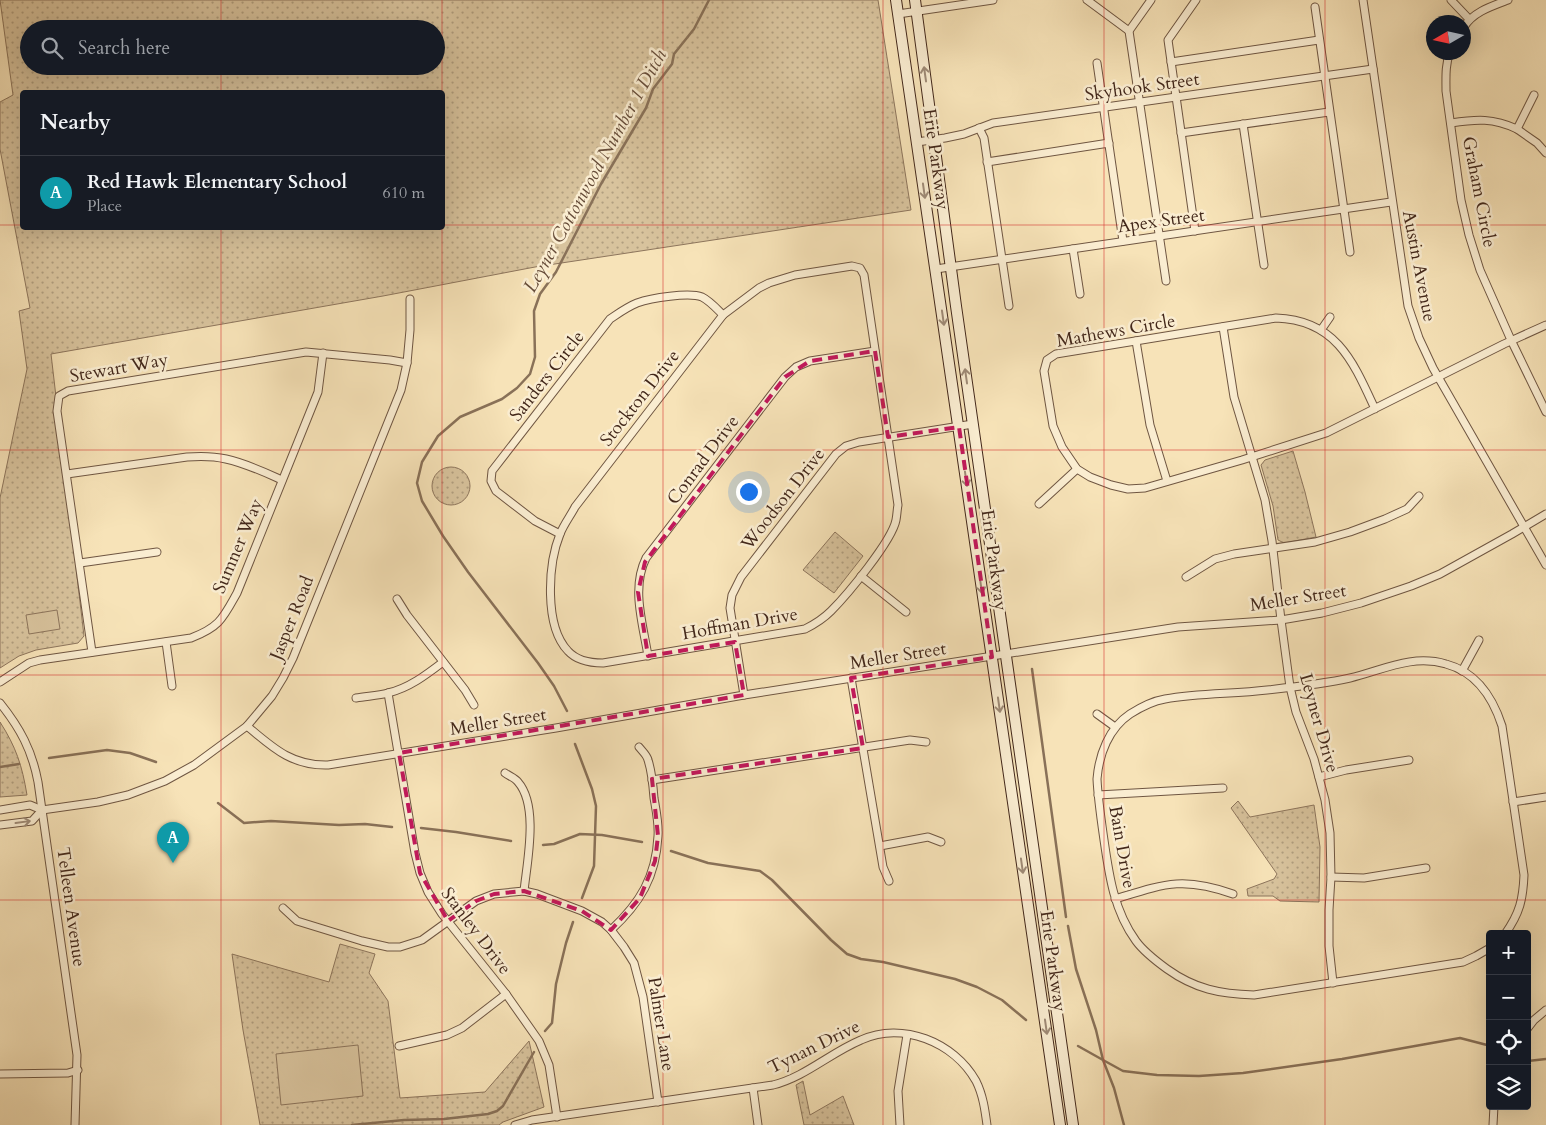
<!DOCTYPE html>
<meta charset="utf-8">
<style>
:root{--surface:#171b24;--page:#20242c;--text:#f1f3f6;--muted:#9ea1a6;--line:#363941;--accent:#0f766e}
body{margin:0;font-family:Cardo,serif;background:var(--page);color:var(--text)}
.controls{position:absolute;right:15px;bottom:15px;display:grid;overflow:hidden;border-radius:5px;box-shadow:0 5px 20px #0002}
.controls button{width:45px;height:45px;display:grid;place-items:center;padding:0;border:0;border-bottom:1px solid var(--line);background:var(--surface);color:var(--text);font:25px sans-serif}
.compass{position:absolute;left:1426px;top:15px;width:45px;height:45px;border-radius:50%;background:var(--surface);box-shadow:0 5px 20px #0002;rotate:261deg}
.you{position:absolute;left:748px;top:491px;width:18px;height:18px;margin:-12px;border:4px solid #fff;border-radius:50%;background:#1a73e8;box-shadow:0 0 0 8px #1a73e833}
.badge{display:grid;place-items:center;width:32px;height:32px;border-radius:50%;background:var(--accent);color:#fff;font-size:16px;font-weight:700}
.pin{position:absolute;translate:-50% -41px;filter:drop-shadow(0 1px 2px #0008)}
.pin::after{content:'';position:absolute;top:26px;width:18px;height:15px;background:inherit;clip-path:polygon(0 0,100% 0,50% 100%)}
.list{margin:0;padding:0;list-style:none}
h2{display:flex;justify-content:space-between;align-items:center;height:65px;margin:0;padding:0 20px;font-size:21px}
h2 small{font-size:16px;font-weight:400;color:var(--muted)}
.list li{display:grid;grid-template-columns:32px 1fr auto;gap:15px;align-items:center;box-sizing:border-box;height:75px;padding:0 20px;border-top:1px solid var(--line)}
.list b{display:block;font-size:19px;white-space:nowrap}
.list p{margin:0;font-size:16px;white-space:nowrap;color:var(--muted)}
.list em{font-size:16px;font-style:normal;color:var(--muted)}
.icon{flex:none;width:28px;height:28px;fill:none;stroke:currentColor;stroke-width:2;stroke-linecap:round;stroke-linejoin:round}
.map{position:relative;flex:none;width:1546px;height:1125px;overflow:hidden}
.search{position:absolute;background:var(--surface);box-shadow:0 5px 20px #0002;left:20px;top:20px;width:425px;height:55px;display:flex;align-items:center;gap:12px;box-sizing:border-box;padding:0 18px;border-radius:28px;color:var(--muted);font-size:19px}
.panel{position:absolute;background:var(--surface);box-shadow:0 5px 20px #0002;left:20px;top:90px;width:425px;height:140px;border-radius:5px}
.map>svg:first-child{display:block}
</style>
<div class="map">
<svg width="1546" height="1125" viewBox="0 0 1546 1125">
<defs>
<pattern id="grass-dots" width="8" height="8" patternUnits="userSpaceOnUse" patternTransform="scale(1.25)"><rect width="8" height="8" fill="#d8c39d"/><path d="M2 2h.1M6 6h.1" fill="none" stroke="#b19e7f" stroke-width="1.8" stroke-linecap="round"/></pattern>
</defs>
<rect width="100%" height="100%" fill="#f7e3b8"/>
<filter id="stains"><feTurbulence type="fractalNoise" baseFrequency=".004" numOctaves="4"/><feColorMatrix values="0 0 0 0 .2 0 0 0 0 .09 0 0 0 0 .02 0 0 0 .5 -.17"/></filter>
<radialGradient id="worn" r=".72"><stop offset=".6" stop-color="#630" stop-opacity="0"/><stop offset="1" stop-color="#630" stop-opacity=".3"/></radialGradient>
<!-- grass -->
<g fill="url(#grass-dots)" stroke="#8d755c" fill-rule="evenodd">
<path d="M0 0H878L911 210 535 267 383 296 51 354 84 636 78 643 36 650 19 656 0 668V498L27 369 19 311 30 308 0 149V102L13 95ZM29 29H436V66H29ZM22 92H442V228H22Z"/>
<path d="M1293 451 1305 492 1316 537 1284 543 1278 540 1273 506 1261 465 1265 460Z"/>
<circle cx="451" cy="486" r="19"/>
<path d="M835 532 863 556 834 593 803 570Z"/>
<path d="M0 722C16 747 22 765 27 795L0 797Z"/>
<path d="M1238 801 1250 817 1314 805 1320 847 1319 902 1280 901 1273 896H1248L1247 889 1274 879 1277 874 1231 808Z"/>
<path d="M340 944 375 954 369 973 388 1001 400 1098 485 1092 529 1041 544 1107 503 1122 499 1125H260L243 1030 232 954 329 982Z"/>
<path d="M803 1081 810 1115 843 1096 854 1125H804L796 1085Z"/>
</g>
<!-- garden -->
<g fill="#d8c39d" stroke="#8d755c">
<path d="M57 610 60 629 29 634 26 615Z"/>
<path d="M358 1045 363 1096 281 1105 276 1054Z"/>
</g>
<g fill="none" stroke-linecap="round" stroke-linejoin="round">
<!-- stream -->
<g stroke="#897158" stroke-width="2.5">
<path d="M1032 669 1066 917"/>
<path d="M567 711 554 686 538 663 468 572 443 536 422 501 417 483 422 462 438 436 460 417 502 399 517 388 530 374 535 357 534 311 540 294 556 272 601 184 646 108 653 89 672 64 674 54 694 29 709 0"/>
<path d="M575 744 592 789 596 806 594 866 582 898"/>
<path d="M49 758 107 750 130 753 156 762"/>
<path d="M0 767 19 764"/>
<path d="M218 803 244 823 271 821 339 825 365 824 392 827"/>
<path d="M421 828 456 832 511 841"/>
<path d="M543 845 554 844 580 834 602 835 642 842"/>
<path d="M671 851 708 863 760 871 772 880 831 940 847 954 861 959 883 962 955 979 977 987 1002 1000 1026 1020"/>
<path d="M1068 926 1076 969 1096 1030 1103 1060 1123 1071 1157 1075 1199 1076 1243 1073 1342 1059 1460 1038 1487 1045"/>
<path d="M545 1031 552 1023 556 984 566 943 573 922"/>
<path d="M1078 1046 1103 1060 1114 1088 1124 1125"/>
<path d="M1528 1061 1546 1059"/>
<path d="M352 1125 404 1120 444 1119 488 1114 497 1111 503 1106 534 1052"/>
</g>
<!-- minor casing -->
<g stroke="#6f5642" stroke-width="9">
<g id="minor">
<path d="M1087 0 1129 31"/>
<path d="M1151 0 1129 31 1166 281"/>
<path d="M1363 0 1408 306 1419 338 1433 368 1546 565"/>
<path d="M1451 0 1469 19"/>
<path d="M1315 7 1350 252"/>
<path d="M898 14 993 0"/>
<path d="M1464 27C1473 12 1492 6 1508 0"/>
<path d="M1450 52C1445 65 1446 78 1446 91L1461 200 1469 235 1480 270 1511 340 1546 412"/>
<path d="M1171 62 1319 40"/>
<path d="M1097 63 1123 241"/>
<path d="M1451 123C1477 119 1493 118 1517 129L1534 95"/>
<path d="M1243 124 1264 265"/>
<path d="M979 128 984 138 1009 306"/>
<path d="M1517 129 1537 143 1546 153"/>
<path d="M1181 133 1329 112"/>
<path d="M917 142 945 138 964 134 993 123 1373 69"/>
<path d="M987 162 1109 143"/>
<path d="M1195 231 1168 40 1196 0"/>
<path d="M1073 249 1080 294"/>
<path d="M852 266 860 268 864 275 898 505C897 510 897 515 896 520 892 541 847 595 831 611 823 619 815 624 805 629L603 663C591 663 577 661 568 651 544 626 548 564 560 534 564 524 571 515 575 507L723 315 759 288 769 283 795 275Z"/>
<path d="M936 269 1391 202"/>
<path d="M1223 327 1234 397 1265 500 1272 541 1281 620 1290 687 1296 712 1314 759 1325 800 1330 833 1331 877 1329 910V946L1333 983"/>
<path d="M1321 330 1330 317"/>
<path d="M1136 341 1150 425 1167 481"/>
<path d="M1375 409C1353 361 1336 320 1276 318L1056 354 1047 360 1044 371 1053 426 1062 447 1077 469 1090 477 1111 485 1128 489 1145 488 1242 460 1326 433 1504 344 1546 325"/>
<path d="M67 474 187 457C200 456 213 456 226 459 245 463 264 472 282 480"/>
<path d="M1039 504 1077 469"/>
<path d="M560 534 535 521 496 491 491 481 492 471 610 319C619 313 627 307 637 303 651 298 689 292 702 297 710 301 717 309 723 315"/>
<path d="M80 563 157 552"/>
<path d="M861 576 906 612"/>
<path d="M1186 577 1215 559 1234 554 1315 542 1350 532 1385 519 1407 509 1419 496"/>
<path d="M397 599 407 615 465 690 474 705"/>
<path d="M166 642 172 686"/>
<path d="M92 652 57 411 59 396 68 391 306 352 390 360 407 363"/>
<path d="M648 656C643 624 631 588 646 558L785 377 796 367 810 361 875 351"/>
<path d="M1462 671 1479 640"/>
<path d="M851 678 883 867 889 881"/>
<path d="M0 682 29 663 40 660 191 638C220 627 223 618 237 593L318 392 323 353"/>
<path d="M388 693 415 853 420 873 428 892 442 914 506 994 539 1041 549 1065 557 1117"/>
<path d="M744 695 730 608 732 595 741 577 836 454 846 446 859 442 973 424"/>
<path d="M356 698C366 696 378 696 388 693 409 688 426 675 443 662"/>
<path d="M0 703C20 728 32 750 38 782L77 1055 75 1125"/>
<path d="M1097 714 1115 727"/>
<path d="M247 726C273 748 292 766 328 765L556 728 744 695 1178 627 1281 620 1322 613 1361 603 1411 586 1440 574 1512 534 1546 514"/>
<path d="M505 773C509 776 515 778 518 782 539 806 527 862 524 891"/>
<path d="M1319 777 1346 770 1409 760"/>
<path d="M652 780 910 740 926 742"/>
<path d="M1098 795 1223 788"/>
<path d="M1513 802 1546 797"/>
<path d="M0 810 30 805 42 810 98 802 128 795 165 781 194 765 247 726 272 696 283 678 293 658 401 390 407 363 410 330V299"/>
<path d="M0 825 32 821 42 810"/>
<path d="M880 846 928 837 941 842"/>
<path d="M1331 877 1364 878 1426 868"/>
<path d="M1115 899C1164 884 1183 876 1233 894"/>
<path d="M283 908 297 921 362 941 388 947H400L422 940 476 901 494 894 524 891 537 894 582 911 602 922 611 930 624 947 634 963 643 997 658 1102"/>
<path d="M611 930C640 903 656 877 658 836 659 824 656 810 654 798 653 785 652 772 648 760 647 755 642 751 639 747"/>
<path d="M1490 948 1476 956 1463 962 1254 995C1220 994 1195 989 1167 969 1156 961 1144 952 1136 941 1114 911 1109 875 1104 840 1101 819 1098 799 1097 779 1099 754 1109 728 1130 714 1141 707 1153 701 1165 699 1199 693 1234 694 1267 690 1295 687 1323 684 1350 678 1383 670 1412 654 1446 664 1476 672 1493 698 1502 726L1524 875C1523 899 1520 913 1505 934"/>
<path d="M1527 1029 1534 1020 1546 1010"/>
<path d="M399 1046 447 1035 462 1028 506 994"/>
<path d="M0 1074 68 1073 78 1070"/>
<path d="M753 1088 758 1125"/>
<path d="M515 1125 532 1120 773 1085C805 1077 830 1053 861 1040 902 1021 954 1042 976 1081 983 1095 985 1110 987 1125"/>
<path d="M900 1125 898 1091 907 1035"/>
<path d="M1493 1125 1494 1106"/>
</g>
</g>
<!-- secondary casing -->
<g stroke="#42271a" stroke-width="12">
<g id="secondary">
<path d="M896 0 1060 1125"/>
<path d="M915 0 956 306 1073 1125"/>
</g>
</g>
<!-- minor -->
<use href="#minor" stroke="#faedd1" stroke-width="7"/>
<!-- secondary -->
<use href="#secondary" stroke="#faedd1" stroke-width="10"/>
</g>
<!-- one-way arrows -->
<defs><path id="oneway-shaft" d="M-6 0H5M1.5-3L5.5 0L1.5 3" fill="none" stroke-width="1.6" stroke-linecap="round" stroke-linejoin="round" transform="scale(1.25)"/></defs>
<g stroke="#9e8a76">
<use href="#oneway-shaft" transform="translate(925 74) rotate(-98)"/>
<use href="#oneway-shaft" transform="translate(924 191) rotate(82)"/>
<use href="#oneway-shaft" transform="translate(943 318) rotate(82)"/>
<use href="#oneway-shaft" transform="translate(966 376) rotate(-98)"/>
<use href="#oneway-shaft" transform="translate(966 479) rotate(82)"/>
<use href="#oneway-shaft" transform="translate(981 586) rotate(82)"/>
<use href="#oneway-shaft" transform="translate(999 705) rotate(82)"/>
<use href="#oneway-shaft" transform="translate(23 822) rotate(-8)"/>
<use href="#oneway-shaft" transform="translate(1022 866) rotate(82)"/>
<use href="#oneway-shaft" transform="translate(1046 1027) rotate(82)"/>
</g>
<!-- marked area -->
<path fill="none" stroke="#c2185b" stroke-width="4" stroke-dasharray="10 6" stroke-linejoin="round" d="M875 351 888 437 959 427 992 657 851 678 863 748 652 779 658 836 655 861 640 898 611 930 582 911 524 891 494 894 476 901 448 921 420 873 399 753 744 695 735 642 648 656 638 592 645 562 785 377 810 361Z"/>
<!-- grid -->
<path fill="none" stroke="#d62828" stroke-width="1" stroke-opacity="0.55" d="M221 0V29M442 0V92M663 0V1125M883 0V1125M1104 0V1125M1325 0V1125M221 66V92M0 225H22M442 225H1546M221 228V1125M442 228V1125M0 450H1546M0 675H1546M0 900H1546"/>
<g text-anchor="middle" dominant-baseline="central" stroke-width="5" stroke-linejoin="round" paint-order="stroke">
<!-- street labels -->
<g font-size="18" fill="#42271a" stroke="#faedd1">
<text transform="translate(1142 87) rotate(-8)">Skyhook Street</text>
<text transform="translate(936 159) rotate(82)">Erie Parkway</text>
<text transform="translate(1479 192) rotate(79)">Graham Circle</text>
<text transform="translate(1161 221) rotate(-8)">Apex Street</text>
<text transform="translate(1419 266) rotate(79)">Austin Avenue</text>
<text transform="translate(1116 331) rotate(-10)">Mathews Circle</text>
<text transform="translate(119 368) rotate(-10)">Stewart Way</text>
<text transform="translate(547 376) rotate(-52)">Sanders Circle</text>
<text transform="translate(640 398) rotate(-52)">Stockton Drive</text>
<text transform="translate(703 460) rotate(-53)">Conrad Drive</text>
<text transform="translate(783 499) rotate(-52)">Woodson Drive</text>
<text transform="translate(238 546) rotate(-67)">Sumner Way</text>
<text transform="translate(994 560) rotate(82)">Erie Parkway</text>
<text transform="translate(1298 598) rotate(-9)">Meller Street</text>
<text transform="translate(292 618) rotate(-68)">Jasper Road</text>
<text transform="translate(740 624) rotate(-10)">Hoffman Drive</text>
<text transform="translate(898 656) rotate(-9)">Meller Street</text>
<text transform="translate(498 722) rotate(-9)">Meller Street</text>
<text transform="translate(1319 723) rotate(74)">Leyner Drive</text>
<text transform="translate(1122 847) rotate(80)">Bain Drive</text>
<text transform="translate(71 907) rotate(82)">Telleen Avenue</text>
<text transform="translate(476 931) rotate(53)">Stanley Drive</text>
<text transform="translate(1053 961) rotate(82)">Erie Parkway</text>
<text transform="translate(661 1024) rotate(81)">Palmer Lane</text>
<text transform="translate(814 1047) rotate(-26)">Tynan Drive</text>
</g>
<!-- water labels -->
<g font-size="19" font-style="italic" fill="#664c39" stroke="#faedd1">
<text transform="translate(595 171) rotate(-61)">Leyner Cottonwood Number 1 Ditch</text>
</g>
</g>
<rect width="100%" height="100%" filter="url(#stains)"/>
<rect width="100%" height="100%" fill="url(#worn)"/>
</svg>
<div class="controls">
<button>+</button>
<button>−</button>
<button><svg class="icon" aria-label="locate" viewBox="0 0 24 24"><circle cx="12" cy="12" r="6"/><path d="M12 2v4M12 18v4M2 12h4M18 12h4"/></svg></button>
<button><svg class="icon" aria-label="layers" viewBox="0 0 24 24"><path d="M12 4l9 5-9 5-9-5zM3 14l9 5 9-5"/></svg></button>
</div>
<svg class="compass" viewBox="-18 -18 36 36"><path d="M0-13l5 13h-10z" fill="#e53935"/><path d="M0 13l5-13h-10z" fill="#9ea1a6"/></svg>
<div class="you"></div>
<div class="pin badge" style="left:173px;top:863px;background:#0f9aa8">A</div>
<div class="search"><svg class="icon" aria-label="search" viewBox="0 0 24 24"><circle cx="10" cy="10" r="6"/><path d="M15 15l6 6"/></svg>Search here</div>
<section class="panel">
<h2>Nearby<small></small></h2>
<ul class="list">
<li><span class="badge" style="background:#0f9aa8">A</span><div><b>Red Hawk Elementary School</b><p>Place</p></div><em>610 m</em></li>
</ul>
</section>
</div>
